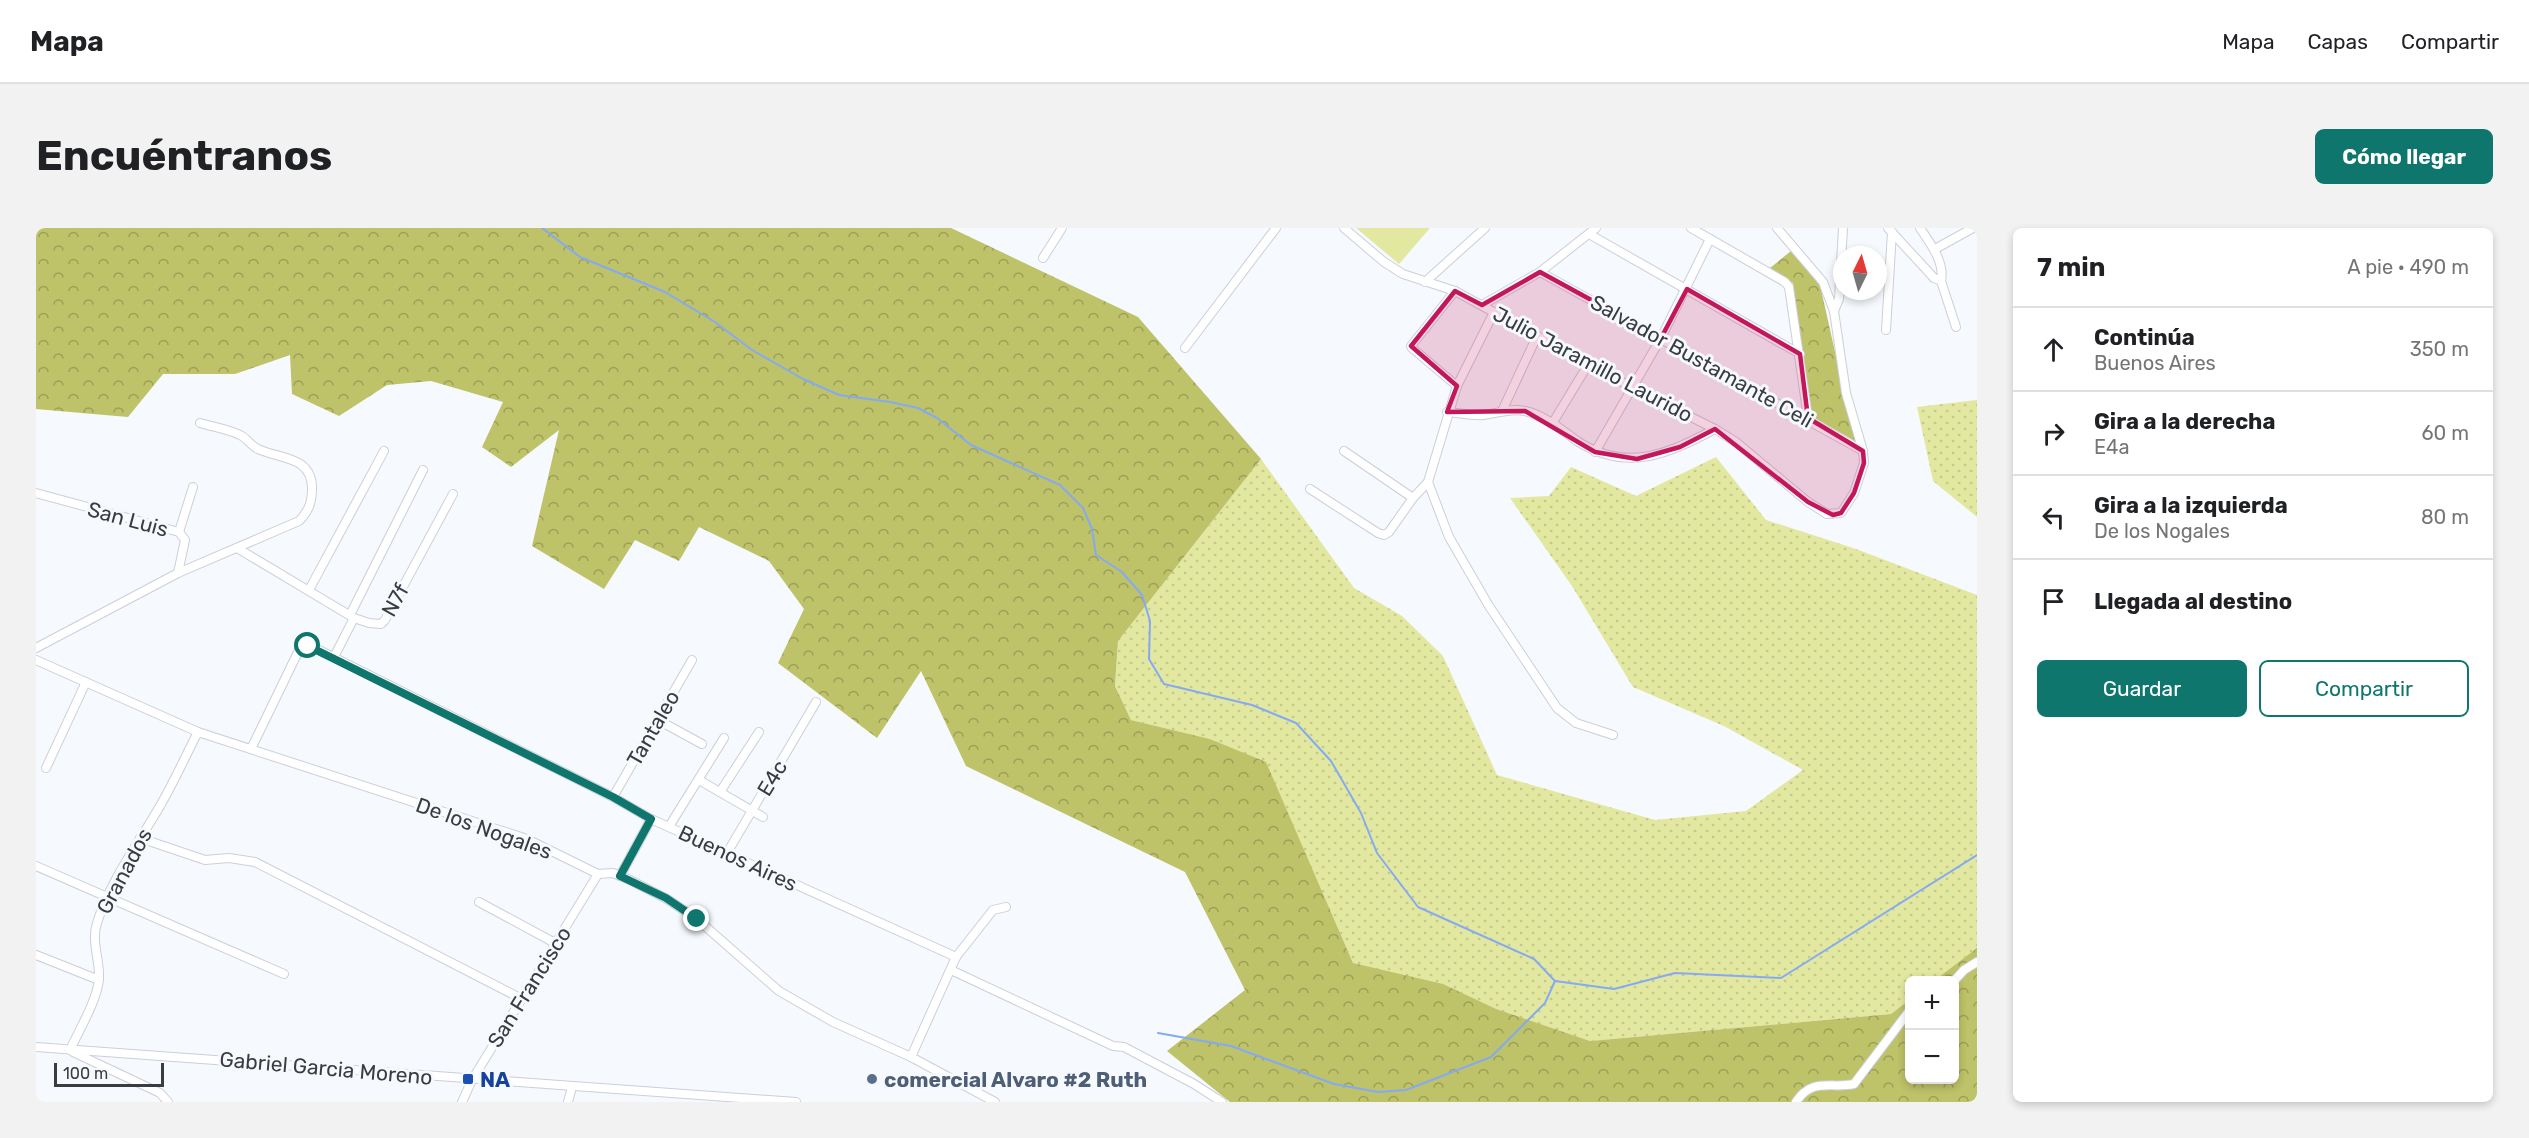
<!DOCTYPE html>
<html lang="es">
<meta charset="utf-8">
<style>
:root{--surface:#fff;--page:#f2f2f2;--text:#202124;--muted:#757577;--line:#e0e0e0;--accent:#0f766e}
body{margin:0;font-family:Rubik,sans-serif;background:var(--page);color:var(--text)}
.controls{position:absolute;right:18px;bottom:18px;display:grid;overflow:hidden;border-radius:9px;box-shadow:0 3px 9px #0003}
.controls button{width:54px;height:54px;display:grid;place-items:center;padding:0;border:0;border-bottom:2px solid var(--line);background:var(--surface);color:var(--text);font:30px sans-serif}
.compass{position:absolute;left:1797px;top:18px;width:54px;height:54px;border-radius:50%;background:var(--surface);box-shadow:0 3px 9px #0003;rotate:5deg}
.scale{position:absolute;left:18px;bottom:15px;width:110px;box-sizing:border-box;padding-left:6px;border:3px solid #393c40;border-top:0;font-size:16px;line-height:21px;white-space:nowrap;color:#393c40;-webkit-text-stroke:4px #f6f9fd;paint-order:stroke}
.stop{position:absolute;width:18px;height:18px;margin:-14px;border:4px solid #0f766e;border-radius:50%;background:#fff}
.stop.end{background:#0f766e;border-color:#fff;box-shadow:0 2px 6px #0008}
.list{margin:0;padding:0;list-style:none}
h2{display:flex;justify-content:space-between;align-items:center;height:78px;margin:0;padding:0 24px;font-size:26px}
h2 small{font-size:20px;font-weight:400;color:var(--muted)}
.list li{display:grid;grid-template-columns:39px 1fr auto;gap:18px;align-items:center;box-sizing:border-box;height:84px;padding:0 24px;border-top:2px solid var(--line)}
.list b{display:block;font-size:22px;white-space:nowrap}
.list p{margin:0;font-size:20px;white-space:nowrap;color:var(--muted)}
.list em{font-size:20px;font-style:normal;color:var(--muted)}
.actions{display:flex;gap:12px;padding:18px 24px}
.actions a{flex:1;padding:14px 0;border:2px solid var(--accent);border-radius:9px;text-align:center;font-size:21px;color:var(--accent)}
.actions .main{background:var(--accent);color:#fff}
.icon{flex:none;width:33px;height:33px;fill:none;stroke:currentColor;stroke-width:2;stroke-linecap:round;stroke-linejoin:round}
.map{position:relative;flex:none;width:1941px;height:874px;overflow:hidden;border-radius:9px}
header{display:flex;align-items:center;gap:36px;box-sizing:border-box;height:84px;padding:0 30px;background:var(--surface);border-bottom:2px solid var(--line)}
header strong{font-size:28px}
nav{display:flex;gap:33px;margin-inline-start:auto;font-size:21px}
.intro{display:flex;align-items:center;justify-content:space-between;box-sizing:border-box;height:144px;padding:0 36px}
h1{margin:0;font-size:42px}
.button{padding:15px 27px;border-radius:9px;background:var(--accent);color:#fff;font-size:21px;font-weight:700}
main{display:flex;gap:36px;padding:0 36px}
aside{flex:1;background:var(--surface);border-radius:9px;box-shadow:0 3px 9px #0003}
.map>svg:first-child{display:block}
</style>
<header>
<strong>Mapa</strong>
<nav><a>Mapa</a><a>Capas</a><a>Compartir</a></nav>
</header>
<div class="intro"><h1>Encuéntranos</h1><a class="button">Cómo llegar</a></div>
<main>
<div class="map">
<svg width="1941" height="874" viewBox="0 0 1941 874">
<defs>
<pattern id="grass-dots" width="8" height="8" patternUnits="userSpaceOnUse" patternTransform="scale(1.5)"><rect width="8" height="8" fill="#e3e8a0"/><path d="M2 2h.1M6 6h.1" fill="none" stroke="#c4c88b" stroke-width="1.8" stroke-linecap="round"/></pattern>
<pattern id="forest-crowns" width="20" height="18" patternUnits="userSpaceOnUse" patternTransform="scale(1.5)"><rect width="20" height="18" fill="#bec268"/><path d="M2 6a3 3 0 1 1 6 0M12 15a3 3 0 1 1 6 0" fill="none" stroke="#9b9f57"/></pattern>
</defs>
<rect width="100%" height="100%" fill="#f6f9fd"/>
<!-- grass -->
<g fill="url(#grass-dots)">
<path d="M1941 172V289L1897 253 1881 179Z"/>
<path d="M1680 229 1730 292 1820 321 1941 367V720L1899 752H1874L1873 772 1855 786 1554 813 1317 735 1230 535 1174 511 1095 492 1079 458 1082 413 1225 231 1318 360 1366 388 1407 428 1461 547 1619 592 1710 583 1767 542 1688 498 1597 459 1536 358 1474 270 1513 268 1535 239 1600 268Z"/>
</g>
<!-- forest -->
<g fill="url(#forest-crowns)">
<path d="M0 0H915L1102 89 1225 231 1082 413 1079 458 1095 492 1174 511 1230 534 1317 735 1407 756 1460 781 1554 813 1855 786 1873 772 1874 852H1918V752H1899L1941 720V874H1194L1131 823 1209 762 1149 644 930 538 885 443 841 510 742 435 768 381 733 333 663 299 643 333 599 312 568 361 496 318 523 202 475 239 446 219 467 174 395 153 351 157 303 188 256 166 254 127 199 146H127L92 189 0 181Z"/>
<path d="M1755 23 1784 57 1819 213 1775 188 1757 55 1734 40Z"/>
</g>
<!-- pitch -->
<path fill="#e3e8a0" d="M1320 0H1394L1363 36Z"/>
<g fill="none" stroke-linecap="round" stroke-linejoin="round">
<!-- stream -->
<g stroke="#85aaf3" stroke-width="2">
<path d="M506 0 544 29 629 64 679 94 716 122 767 151 803 167 854 174 882 180 901 190 935 217 1024 257 1047 280 1056 301 1060 327 1086 344 1106 367 1114 393 1113 431 1128 456 1216 477 1260 495 1295 533 1325 585 1341 625 1382 679 1498 731 1519 753 1578 761 1639 745 1745 750 1941 627"/>
<path d="M1122 805 1195 818 1298 856 1342 864 1370 862 1455 829 1509 775 1519 753"/>
</g>
<!-- street casing -->
<g stroke="#cacfdb" stroke-width="10">
<g id="street">
<path d="M1308 0 1348 34 1367 46 1419 63 1597 160 1679 201 1700 214 1772 274 1791 286 1805 285 1818 265 1828 235 1827 223 1810 165 1798 83 1803 71 1807 0"/>
<path d="M1655 0 1749 54 1753 59 1772 190"/>
<path d="M1741 0 1787 54 1798 83"/>
<path d="M1852 0 1898 50 1905 53C1909 34 1894 15 1884 0"/>
<path d="M1553 6 1764 126"/>
<path d="M1899 21 1937 0"/>
<path d="M1007 30 1026 0"/>
<path d="M1504 44 1827 223"/>
<path d="M1905 53 1920 99"/>
<path d="M1389 54 1449 0"/>
<path d="M1419 63 1375 118 1376 120 1421 158"/>
<path d="M1446 77 1504 44 1560 0"/>
<path d="M1850 102 1856 4"/>
<path d="M1149 120 1240 0"/>
<path d="M1466 183 1501 108"/>
<path d="M1411 184C1424 185 1436 188 1448 187 1462 185 1475 180 1489 183 1508 187 1526 202 1541 213 1591 245 1632 226 1679 201"/>
<path d="M1516 196 1553 135"/>
<path d="M1308 223 1377 270"/>
<path d="M1559 224 1625 110 1674 11"/>
<path d="M1392 254 1413 309 1453 378 1521 480 1540 495 1577 507"/>
<path d="M1274 261 1342 305 1348 307 1353 304 1377 270 1392 254 1421 158 1458 84"/>
<path d="M0 265 143 304 149 312 142 345"/>
<path d="M143 304 157 259"/>
<path d="M201 320 318 390 333 395 345 396 349 392 417 266"/>
<path d="M273 362 348 223"/>
<path d="M314 387 387 242"/>
<path d="M0 420 142 345 263 293C273 283 276 274 276 260 276 228 243 231 222 221 215 218 211 210 204 207 192 201 177 199 164 195"/>
<path d="M298 429 318 390"/>
<path d="M0 432 162 504 491 611 562 646 577 645 592 651 631 671 661 691 743 763 797 794 875 829 959 874"/>
<path d="M622 492 666 516"/>
<path d="M215 521 263 422 268 418H275L577 569 615 591 920 729 875 829"/>
<path d="M10 540 50 454"/>
<path d="M663 552 727 589"/>
<path d="M684 564 723 504"/>
<path d="M577 569 656 432"/>
<path d="M634 597 688 510"/>
<path d="M104 610 169 632 193 630 219 634 486 771"/>
<path d="M691 625 780 474"/>
<path d="M0 638 248 746"/>
<path d="M584 648 615 591"/>
<path d="M443 674 519 715"/>
<path d="M0 727 63 752"/>
<path d="M920 729 957 682 970 679"/>
<path d="M915 742 1077 818 1088 819 1158 856 1186 874"/>
<path d="M1918 753 1928 742 1941 734"/>
<path d="M0 819 760 874"/>
<path d="M34 822C43 802 62 771 63 750 64 732 55 714 61 695 74 653 102 616 124 578 138 554 149 529 162 504"/>
<path d="M37 824 124 865 132 874"/>
<path d="M426 874 436 852 562 646"/>
<path d="M532 874 536 859"/>
<path d="M1760 874C1776 849 1794 861 1818 856L1874 782"/>
</g>
</g>
<!-- street -->
<use href="#street" stroke="#fff" stroke-width="8"/>
</g>
<g fill="none" stroke-linecap="round" stroke-linejoin="round">
<!-- route -->
<path stroke="#0f766e" stroke-width="8" d="M272 418 577 569 615 591 584 648 630 670 661 691"/>
</g>
<!-- marked area -->
<path fill="#c2185b" fill-opacity="0.2" stroke="#c2185b" stroke-width="4.5" stroke-linejoin="round" d="M1504 44 1625 110 1651 61 1764 126 1772 190 1827 223 1828 235 1818 265 1805 285 1797 287 1772 274 1679 201 1644 219 1601 231 1559 224 1489 183 1411 184 1421 158 1375 118 1419 63 1446 77Z"/>
<!-- markers -->
<rect fill="#1a4fb4" stroke="#f6f9fd" stroke-width="2" x="426" y="845" width="12" height="12" rx="3"/>
<circle fill="#5c6f8a" stroke="#f6f9fd" stroke-width="2" cx="836" cy="851" r="6"/>
<g text-anchor="middle" dominant-baseline="central" stroke-width="6" stroke-linejoin="round" paint-order="stroke">
<!-- street labels -->
<g font-size="21" fill="#393c40" stroke="#f6f9fd">
<text transform="translate(1666 133) rotate(29)">Salvador Bustamante Celi</text>
<text transform="translate(1557 136) rotate(28)">Julio Jaramillo Laurido</text>
<text transform="translate(92 291) rotate(15)">San Luis</text>
<text transform="translate(359 372) rotate(-61)">N7f</text>
<text transform="translate(617 500) rotate(-60)">Tantaleo</text>
<text transform="translate(736 550) rotate(-59)">E4c</text>
<text transform="translate(448 600) rotate(20)">De los Nogales</text>
<text transform="translate(702 630) rotate(25)">Buenos Aires</text>
<text transform="translate(88 643) rotate(-62)">Granados</text>
<text transform="translate(493 759) rotate(-58)">San Francisco</text>
<text transform="translate(290 840) rotate(5)">Gabriel Garcia Moreno</text>
</g>
<!-- transit labels -->
<g font-size="21" font-weight="bold" fill="#164399" stroke="#f6f9fd" text-anchor="start">
<text x="444" y="851">NA</text>
</g>
<!-- service labels -->
<g font-size="21" font-weight="bold" fill="#4e5e75" stroke="#f6f9fd" text-anchor="start">
<text x="848" y="851">comercial Alvaro #2 Ruth</text>
</g>
</g>
</svg>
<div class="controls">
<button>+</button>
<button>−</button>
</div>
<svg class="compass" viewBox="-18 -18 36 36"><path d="M0-13l5 13h-10z" fill="#e53935"/><path d="M0 13l5-13h-10z" fill="#757577"/></svg>
<div class="scale">100 m</div>
<div class="stop" style="left:272px;top:418px"></div>
<div class="stop end" style="left:661px;top:691px"></div>
</div>
<aside>
<h2>7 min<small>A pie · 490 m</small></h2>
<ul class="list">
<li><svg class="icon" aria-label="ahead" viewBox="0 0 24 24"><path d="M12 20V5M6 11l6-6 6 6"/></svg><div><b>Continúa</b><p>Buenos Aires</p></div><em>350 m</em></li>
<li><svg class="icon" aria-label="right" viewBox="0 0 24 24"><path d="M7 20v-9h11M14 6l5 5-5 5"/></svg><div><b>Gira a la derecha</b><p>E4a</p></div><em>60 m</em></li>
<li><svg class="icon" aria-label="left" viewBox="0 0 24 24"><path d="M17 20v-9H6M10 6l-5 5 5 5"/></svg><div><b>Gira a la izquierda</b><p>De los Nogales</p></div><em>80 m</em></li>
<li><svg class="icon" aria-label="arrive" viewBox="0 0 24 24"><path d="M6 21V4h12l-3 4 3 4H6"/></svg><div><b>Llegada al destino</b></div></li>
</ul>
<div class="actions"><a class="main">Guardar</a><a>Compartir</a></div>
</aside>
</main>
